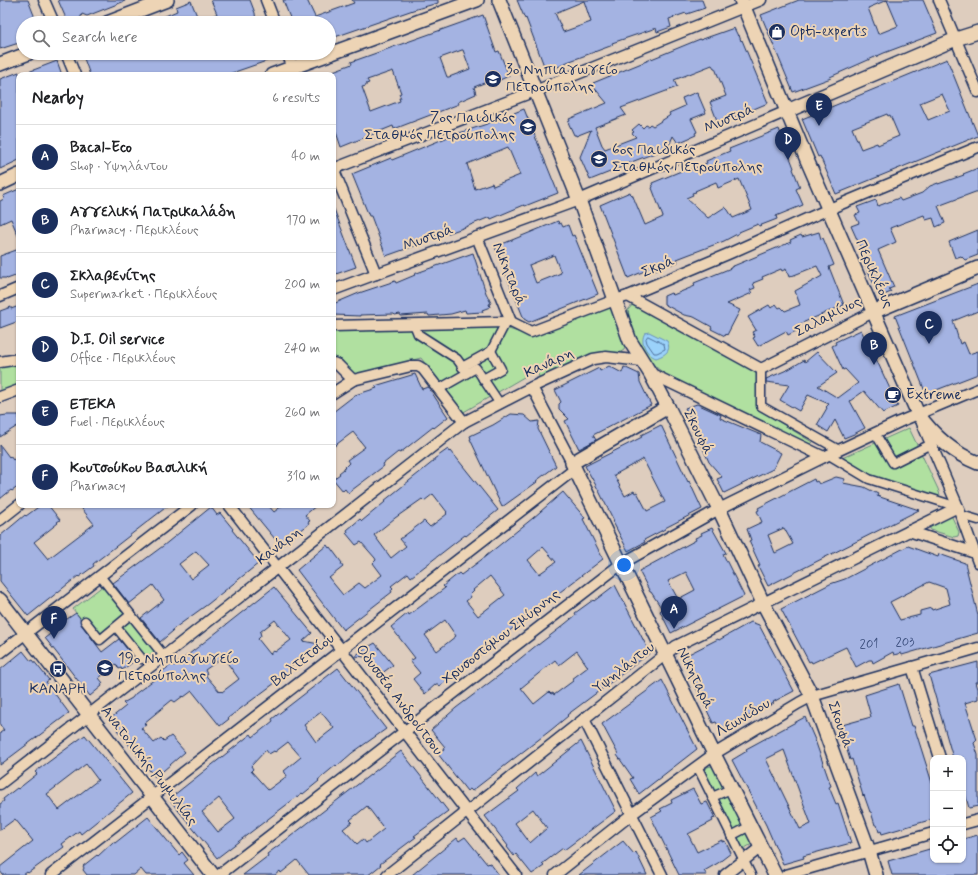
<!DOCTYPE html>
<meta charset="utf-8">
<style>
:root{--surface:#fff;--page:#f2f2f2;--text:#202124;--muted:#757577;--line:#e0e0e0;--accent:#1b2f5e}
body{margin:0;font-family:Mynerve,sans-serif;background:var(--page);color:var(--text)}
.controls{position:absolute;right:12px;bottom:12px;display:grid;overflow:hidden;border-radius:8px;box-shadow:0 1px 3px #0004}
.controls button{width:36px;height:36px;display:grid;place-items:center;padding:0;border:0;border-bottom:1px solid var(--line);background:var(--surface);color:var(--text);font:20px sans-serif}
.you{position:absolute;left:624px;top:565px;width:14px;height:14px;margin:-10px;border:3px solid #fff;border-radius:50%;background:#1a73e8;box-shadow:0 0 0 6px #1a73e833}
.badge{display:grid;place-items:center;width:26px;height:26px;border-radius:50%;background:var(--accent);color:#fff;font-size:13px;font-weight:700}
.pin{position:absolute;translate:-50% -33px;filter:drop-shadow(0 1px 2px #0008)}
.pin::after{content:'';position:absolute;top:21px;width:14px;height:12px;background:inherit;clip-path:polygon(0 0,100% 0,50% 100%)}
.list{margin:0;padding:0;list-style:none}
h2{display:flex;justify-content:space-between;align-items:center;height:52px;margin:0;padding:0 16px;font-size:17px}
h2 small{font-size:13px;font-weight:400;color:var(--muted)}
.list li{display:grid;grid-template-columns:26px 1fr auto;gap:12px;align-items:center;box-sizing:border-box;height:64px;padding:0 16px;border-top:1px solid var(--line)}
.list b{display:block;font-size:15px;white-space:nowrap}
.list p{margin:0;font-size:13px;white-space:nowrap;color:var(--muted)}
.list em{font-size:13px;font-style:normal;color:var(--muted)}
.icon{flex:none;width:22px;height:22px;fill:none;stroke:currentColor;stroke-width:2;stroke-linecap:round;stroke-linejoin:round}
.map{position:relative;flex:none;width:978px;height:875px;overflow:hidden}
.search{position:absolute;background:var(--surface);box-shadow:0 1px 3px #0004;left:16px;top:16px;width:320px;height:44px;display:flex;align-items:center;gap:10px;box-sizing:border-box;padding:0 14px;border-radius:22px;color:var(--muted);font-size:15px}
.panel{position:absolute;background:var(--surface);box-shadow:0 1px 3px #0004;left:16px;top:72px;width:320px;height:436px;border-radius:8px}
.map>svg:first-child{display:block}
</style>
<div class="map">
<svg width="978" height="875" viewBox="0 0 978 875">
<rect width="100%" height="100%" fill="#decdbe"/>
<filter id="ink" filterUnits="userSpaceOnUse"><feTurbulence type="fractalNoise" baseFrequency=".025" numOctaves="2"/><feDisplacementMap in="SourceGraphic" scale="8" xChannelSelector="R" yChannelSelector="G"/><feConvolveMatrix kernelMatrix="1 2 1 2 8 2 1 2 1" color-interpolation-filters="sRGB"/></filter>
<g filter="url(#ink)">
<!-- green -->
<g fill="#b0e0a0" stroke="#66887f">
<path d="M633 304 750 366 758 375V409L812 442 810 445C776 429 742 412 709 396 692 388 666 378 653 364 640 349 631 330 628 310Z"/>
<path d="M611 305 625 346 624 350 619 353 595 354 541 381 536 370 462 413 421 358 352 375 342 360 333 358V331L499 326 531 336Z"/>
<path d="M19 362V385L0 394V364Z"/>
<path d="M909 428 938 489 940 495 938 496 873 476 842 458Z"/>
<path d="M951 515 959 532 958 536 954 537 931 530 929 527 930 524Z"/>
<path d="M104 585 156 650 142 661 116 629 99 642 73 609Z"/>
<path d="M711 766 714 768 752 841V844L743 849 741 848 704 773 707 767Z"/>
</g>
<!-- water -->
<path fill="#9bd2fa" stroke="#6891bc" d="M649 332 667 341C672 351 665 355 656 358 647 355 639 342 645 333Z"/>
<g fill="none" stroke-linecap="round" stroke-linejoin="round">
<!-- shore -->
<path stroke="#4e709c" stroke-width="1" d="M648 336 664 344 665 349 657 353H654L647 343 646 339Z"/>
</g>
<!-- building -->
<g fill="#a4b3e2" stroke="#1b2f5e" fill-rule="evenodd">
<path d="M0 0H28L37 23H23V39L21 40 22 42 0 49Z"/>
<path d="M58 0H125V1L87 16 82 14 80 19 68 23Z"/>
<path d="M211 0H250L255 13 256 23H149L177 11 176 7 191 1 199 21 217 14Z"/>
<path d="M283 0H307L315 17 354 3 352 0H438V3L413 10 332 38 329 31V23H292Z"/>
<path d="M517 0H702L705 8 687 14 686 13 669 19 671 27 657 32 656 28 612 43 613 45 562 64 563 65 546 71 526 18 525 19ZM584 1 591 22 563 32 555 13Z"/>
<path d="M799 0H887L868 8 878 34 898 26 887 0H923L937 33 884 53 830 77 831 78 793 92 761 15Z"/>
<path d="M483 15 496 52 499 51 509 76 495 82 494 79 474 87 476 94 460 101 458 102 459 104 394 129 393 126 341 147 333 123V71L352 64 351 62ZM462 50H463L470 69 449 77H447L440 58ZM393 71 401 93 399 94 401 98H399L400 101 371 112 362 87 366 86V84L369 83 367 80Z"/>
<path d="M734 28 738 36 739 35 741 41 742 40 768 103 749 111V112L718 123 710 102 726 96 715 68H714L712 65 674 80 677 87 621 108 626 115 595 127 602 145 605 149 636 137 632 133 634 132 632 130 639 124 643 128 646 125 648 126 650 124 653 126 669 116 670 115 669 113 685 106 682 98 697 92 706 113 691 119 697 132 695 133 696 135 678 143 673 136 668 148 621 166 620 168 590 180 580 157 591 130 576 136V135H574L568 122 570 121 569 119 607 103 592 85 594 84 593 83 700 39V40Z"/>
<path d="M82 53H281V56L226 75H90Z"/>
<path d="M947 59 978 136 836 194 820 156 818 157 802 119ZM942 94 950 111 928 120 920 103ZM887 114 888 116 890 115 899 136 880 144 878 145 877 143 861 149 852 128Z"/>
<path d="M57 61 62 75H23V74Z"/>
<path d="M19 72V160L0 169V79Z"/>
<path d="M524 109 558 193 525 206 524 205 491 219 490 217 463 228 437 237 436 235 419 242 420 244 386 256 371 216H369L352 174 391 158 392 160 453 135 484 125ZM508 147 520 175 493 186 492 183 475 189 467 164Z"/>
<path d="M779 129 794 168 793 169 800 187 796 189 803 205 776 216 777 219 759 226 758 224 739 232V233L724 241 677 259 678 262 648 272 647 270 628 278 600 205 630 192 631 195 632 194 645 225 663 217 652 188 653 187 652 183 686 169 687 171 707 163 706 161 730 151 729 149ZM739 179 752 210 733 218 728 210 725 207 708 218 686 198 693 195 692 193 696 192 695 191 716 182 718 188Z"/>
<path d="M978 168V191L938 206 945 223 936 227 933 218 926 220 924 215 890 228 896 242 878 250 894 287 889 289 891 292 879 297 862 256 864 255 851 226 859 223 855 215 860 213 857 207 876 200 878 206 899 198 901 201 922 193 930 186 938 183V184L964 175 963 174Z"/>
<path d="M19 189V238L11 219 0 224V201L4 199 3 196Z"/>
<path d="M333 209H334L356 267 333 275Z"/>
<path d="M558 221 559 224 561 223 563 227 568 225 572 236 574 235 598 294 529 322 524 319 495 247ZM554 255 561 273 536 283 529 265Z"/>
<path d="M978 230V255L965 260 961 256 955 258 949 242Z"/>
<path d="M819 232 821 239 823 238 834 265 829 267 844 305 795 326 798 330 788 335 786 331 758 346 753 338 755 337 752 332 756 330 748 317 769 305 771 308 776 304 779 308 781 307 785 311 800 305 795 291 822 276 817 266 789 277 786 269 782 271 781 269 762 277 763 279 753 283 755 288 750 290 752 293 727 304 740 310 727 335 726 334 725 336 711 329 712 327 694 317 684 315 664 304V296L671 293 673 295 695 286 694 283 731 268V267L791 242 790 240 801 235 802 237Z"/>
<path d="M19 249V271L17 272 18 275 7 279 6 278H0V256Z"/>
<path d="M473 253 486 293 491 303 489 304 490 307 482 310 483 312 466 313 465 310 451 314 429 316 428 314 401 316 400 314 395 315 394 314 360 315V316L333 315V304L359 293 395 281 396 283 415 275 414 274Z"/>
<path d="M978 284V311L953 321 960 344 964 342 969 354 978 351V374L926 394 895 316Z"/>
<path d="M19 306V321L0 328V311L11 307V309Z"/>
<path d="M861 330 869 346H870L898 406 883 413 864 391 850 401 865 428 854 434 844 438 835 420 828 432 817 425 827 408 826 407 829 404 808 395 799 411 780 400 789 385 766 382V379L789 369 804 360 805 362 817 352 837 373 818 386 838 398 858 383 845 369 843 370 832 346 836 344 835 342Z"/>
<path d="M609 366 622 373 624 367 639 374 640 382 651 405 593 435 596 440 579 449 565 421 569 419 559 409V404L561 402 555 390 599 368 600 371Z"/>
<path d="M415 374 422 389 428 387 448 417 434 428 433 427 400 453 398 452 383 464 384 466 348 493 345 489 343 491 333 479 340 474 339 473 344 469V468L349 463 347 460 365 447 353 432 333 447V412L355 395 377 388 375 386Z"/>
<path d="M697 404 721 415 720 418 761 435 760 442 781 453 773 469 724 493 717 479 722 477 709 462 698 437H696L689 423 692 421 685 408Z"/>
<path d="M511 414 524 415 532 422 539 421 538 429 556 466 536 481 537 482 502 507 470 439H471L470 436 493 425Z"/>
<path d="M7 415H19V425L0 437V416Z"/>
<path d="M661 425 688 482 689 481 702 509 665 528V529L644 540 645 542 628 551 613 522 614 521 599 491 585 466 642 437 641 435ZM643 459 665 502 647 511 637 492 635 493 634 491 625 496 614 475Z"/>
<path d="M0 445 9 457 10 456 13 460 19 455V486L12 491 11 490 0 499Z"/>
<path d="M448 449 450 452 451 451 498 510 466 536 465 535 411 577 408 573 391 586 393 588 391 590 392 592 343 630 297 570 327 545 329 548 330 547 342 563 341 564 343 567 329 578 343 595 359 583 365 588 382 575 373 563 376 560 375 558 361 542 356 545 346 533 348 532 347 530 360 519 362 521 385 502 384 501 434 461V459ZM433 494 447 512 446 513 447 514 430 527 424 521 400 539 406 546 391 558 374 535 395 518 422 499 424 501Z"/>
<path d="M836 477 845 479 843 483 864 487 878 494 877 496 919 510 768 586 758 566 760 565 749 541 751 540 747 529 762 522 757 511 759 510 758 508 814 479 815 482 817 481 819 484ZM784 528 793 544 775 553 768 535Z"/>
<path d="M563 492 585 518 583 519 603 559 508 632 457 673 440 686 438 684H436L425 694 413 679 420 673 410 661 415 658 391 627 408 613 409 615 445 588 443 586 459 573 461 575 481 560 533 518ZM543 547 556 562 539 574 528 560ZM490 576 505 595 478 616 466 601 471 597 470 595 474 591 473 590ZM445 620 456 636 437 651 425 635Z"/>
<path d="M41 505H48L60 520 57 522 58 523 34 542 48 559 94 524 79 505H169L93 564 94 566 79 577 78 576 28 616 0 581V536L25 515 26 516Z"/>
<path d="M247 505H268L274 512 283 505H317L305 515 310 521 308 522 309 524 282 545 276 538 275 539Z"/>
<path d="M211 507 217 515 220 513 233 529 232 530 259 563 208 604 172 630 173 631 160 642 141 618 164 600 153 585 129 604 113 583 163 546ZM196 551 209 565 191 579 179 564Z"/>
<path d="M712 528 726 553 723 554 744 596 671 633 660 611 662 609 651 592H650L639 571 696 540 695 538 702 535 701 533ZM686 572 695 590 678 599 668 581Z"/>
<path d="M908 546 938 557 939 554 965 563 978 615V633L902 655 901 653 894 655 893 652 873 663 872 660H869L856 667 846 647 812 663 811 661 809 662 781 609 830 584 845 579ZM929 582 946 588 950 604 932 610 931 608 920 611V615L900 620 890 602Z"/>
<path d="M615 585 650 653 567 715 568 716 551 730 472 791 470 789 467 791 438 754 444 750 443 748 445 747 431 730 456 708 505 671 538 644V645L560 628 576 615 575 613 593 600 594 601ZM577 651 588 667 572 679 573 681 554 695 553 693 551 694 549 692 534 704 521 688 555 660 559 665Z"/>
<path d="M274 587 312 633 303 641 319 644 291 666V671L228 718 229 719 220 726 192 691 184 697 183 696 175 702 172 700 144 723 146 725 141 728 154 743 161 738 164 741 171 736 185 752 156 777 154 776 117 730 120 729 111 718 126 706 123 703 132 698 135 694 155 679 154 678 172 664 174 666ZM275 620 291 640 275 652 274 651 270 654 258 639 261 636 260 632ZM223 657 239 679 222 692 221 691 220 692 207 677 206 675 207 674 205 670Z"/>
<path d="M76 613 80 618 81 624 102 652 119 639 136 660 122 670 121 668 119 669 116 664 99 678 103 683 101 684 102 686 90 696 45 638 59 627 58 625Z"/>
<path d="M751 622 759 625 794 691 773 702 774 703 724 729 723 727 720 728 716 722 713 723 694 683 695 682 681 658 718 639 719 640Z"/>
<path d="M375 643 393 665 381 674 379 672 376 673 375 669 371 666V663L366 657 355 656 368 646H370Z"/>
<path d="M23 651 31 661 33 660 49 680 46 682 69 713 0 765V733L4 730 0 725V670Z"/>
<path d="M978 662V682H976L978 689V699L965 703 977 740 974 743 978 755V806L969 808 963 786V758H953L929 675Z"/>
<path d="M338 668 386 729 352 753 337 766 336 765 318 780 319 781 303 794 302 793 217 858 169 799 251 734 253 737 273 721 272 719ZM321 712 334 728 316 742 304 725ZM288 742 301 757 284 771 287 776 268 790 251 771 253 769 251 766 266 750 269 754 274 751 275 752ZM219 798 235 819 218 832 202 812Z"/>
<path d="M662 680 697 749 639 794 630 779 633 778 617 755 618 754 602 724Z"/>
<path d="M899 684 912 726H914L933 786V819L882 834 881 831 879 832 877 825H875L871 812H870L864 795 863 796 852 759 850 760 840 727H843L842 725 871 717 865 695Z"/>
<path d="M805 717 815 740 831 786 829 787 836 804 838 803 851 843 803 856 804 858 783 864 766 825 732 760 747 751 746 749ZM784 750 811 824 800 829 766 759Z"/>
<path d="M85 735 132 793 81 834 79 831 62 844 64 847 28 873 27 872 23 875H3L0 871V867L33 841 15 819 0 830V804L4 801 3 799 17 788 18 789 37 774 35 772ZM86 764 98 780 59 810 47 794Z"/>
<path d="M581 741 616 811 564 850 563 848 542 864 544 866 532 874 516 854 514 856 507 847 508 846 485 816 519 791 517 789 535 773 537 776ZM533 809 547 828 530 843 515 823Z"/>
<path d="M401 751 448 811 414 836 416 837 380 864 381 865 371 873 368 875H309L297 860 281 873 280 871 275 875H243L268 856 267 854 282 843ZM367 806 382 826H381L384 829 366 843 363 839 357 844 343 829 352 822 350 820Z"/>
<path d="M693 789 701 804 707 802 715 818 712 819 713 821 688 834 697 852 722 840V842L725 841 731 853 718 863 704 871 707 875H679L651 817 662 811 660 809 672 803 671 800Z"/>
<path d="M148 817 179 855 182 852 188 860 184 863 194 875H146L141 869 134 875H87L83 870 84 868 83 866 97 855 98 856 113 842 115 843Z"/>
<path d="M978 835V875H892L888 861 933 848V860H963V839Z"/>
<path d="M465 837 487 864 490 863 499 875H412L457 838 459 841Z"/>
<path d="M623 841 634 854 636 852 647 875H579Z"/>
</g>
<g fill="none" stroke-linecap="round" stroke-linejoin="round">
<!-- pedestrian casing -->
<g stroke="#1b2f5e" stroke-width="11">
<g id="pedestrian">
<path d="M414 324 418 334 457 359 467 373"/>
<path d="M462 367 491 351 506 322"/>
<path d="M761 369V406L839 450"/>
<path d="M483 379 501 369 491 351"/>
<path d="M439 389 476 368 500 404"/>
<path d="M875 433 893 463 931 444"/>
<path d="M829 455 869 479 958 507"/>
<path d="M961 515 978 520"/>
<path d="M100 576 164 656"/>
<path d="M85 621 100 640 130 615"/>
<path d="M116 627 142 659"/>
<path d="M697 766 751 875"/>
<path d="M712 797 731 789"/>
<path d="M731 836 750 826"/>
</g>
</g>
<!-- minor casing -->
<g stroke="#1b2f5e" stroke-width="13">
<g id="minor">
<path d="M44 0 54 23"/>
<path d="M266 0 275 23"/>
<path d="M939 0 978 92"/>
<path d="M66 53 75 75"/>
<path d="M287 53 296 75"/>
<path d="M333 168 376 274"/>
<path d="M333 169 535 91 761 0"/>
<path d="M477 237 511 322"/>
<path d="M333 290 376 274 579 200 787 111"/>
<path d="M0 296 19 288"/>
<path d="M628 296 761 369 873 312"/>
<path d="M333 326 506 322H511L531 332 615 300 628 296 728 254 829 209 978 147"/>
<path d="M0 362 19 359"/>
<path d="M333 363 338 365 353 380"/>
<path d="M650 373 824 457"/>
<path d="M532 387 572 463"/>
<path d="M333 393 353 380 411 366H418L423 369 464 422"/>
<path d="M0 397 19 390"/>
<path d="M922 423 958 507 978 562"/>
<path d="M229 505 516 875"/>
<path d="M0 520 19 505"/>
<path d="M909 531 975 553"/>
<path d="M0 653 192 505"/>
<path d="M912 667 940 758"/>
<path d="M584 719 662 875"/>
<path d="M0 784 464 422 532 387 593 359 606 357 642 361"/>
<path d="M963 824 978 820"/>
<path d="M51 875 575 469"/>
<path d="M219 875 621 564 719 509 824 457 899 422 978 389"/>
<path d="M387 875 676 646 958 507"/>
<path d="M555 875 632 814 714 754 799 703 812 696 978 648"/>
<path d="M725 875 761 847"/>
<path d="M786 875 933 833"/>
</g>
</g>
<!-- tertiary casing -->
<g stroke="#1b2f5e" stroke-width="16">
<g id="tertiary">
<path d="M499 0 579 200 630 341 650 373 668 407 719 509 763 603 812 696 869 851 876 875"/>
<path d="M741 0 807 160 918 414C933 435 953 453 978 463"/>
<path d="M107 23 167 0"/>
<path d="M0 64 29 53"/>
<path d="M272 75 477 0"/>
<path d="M787 111 956 39 978 32"/>
<path d="M0 184 19 175"/>
<path d="M873 312 978 268"/>
<path d="M668 407 572 463 714 754 775 875"/>
<path d="M0 600 213 875"/>
</g>
</g>
<!-- pedestrian -->
<use href="#pedestrian" stroke="#edd4b5" stroke-width="8"/>
<!-- minor -->
<use href="#minor" stroke="#edd4b5" stroke-width="10"/>
<!-- tertiary -->
<use href="#tertiary" stroke="#edd4b5" stroke-width="13"/>
</g>
</g>
<!-- icons -->
<defs>
<g id="shop-disc" transform="scale(0.9)"><circle r="9.5" fill="#1b2f5e" stroke="#edd4b5"/><path d="M-5-2.5h2.3a2.7 3.5 0 0 1 5.4 0H5L5.5 6h-11ZM-1.5-2.5h3a1.5 2.3 0 0 0-3 0Z" fill="#fff"/></g>
<g id="school-disc" transform="scale(0.9)"><circle r="9.5" fill="#1b2f5e" stroke="#edd4b5"/><path d="M0-5L7-2L0 1L-7-2ZM-4 1L0 2.5L4 1V4Q0 6-4 4Z" fill="#fff"/></g>
<g id="cafe-disc" transform="scale(0.9)"><circle r="9.5" fill="#1b2f5e" stroke="#edd4b5"/><path d="M-5.5-4.5H6V0H3Q3 3.5 0 3.5H-2.5Q-5.5 3.5-5.5 0ZM3-3.2v2h1.7v-2ZM-6 4.5H4V6H-6Z" fill="#fff"/></g>
<g id="bus-disc" transform="scale(0.9)"><circle r="9.5" fill="#1b2f5e" stroke="#edd4b5"/><path d="M-5-6H5V4H4V6H2V4H-2V6H-4V4H-5ZM-3.5-4V0h7V-4ZM-3.5 1.2v1.5H-2V1.2ZM2 1.2v1.5H3.5V1.2Z" fill="#fff"/></g>
</defs>
<g fill-rule="evenodd">
<use href="#shop-disc" x="777" y="32"/>
<use href="#school-disc" x="493" y="79"/>
<use href="#school-disc" x="528" y="127"/>
<use href="#school-disc" x="599" y="159"/>
<use href="#cafe-disc" x="893" y="395"/>
<use href="#school-disc" x="105" y="668"/>
<use href="#bus-disc" x="58" y="669"/>
</g>
<g text-anchor="middle" dominant-baseline="central" stroke-width="4" stroke-linejoin="round" paint-order="stroke">
<!-- number labels -->
<g font-size="13" fill="#3d507f">
<text x="905" y="642">203</text>
<text x="869" y="644">201</text>
</g>
<!-- poi labels -->
<g font-size="15" fill="#1b2f5e" stroke="#edd4b5" text-anchor="start">
<text x="790" y="32">Opti-experts</text>
<text x="506" y="70">3ο Νηπιαγωγείο<tspan x="506" dy="17">Πετρούπολης</tspan></text>
<text x="515" y="118" text-anchor="end">7ος Παιδικός<tspan x="515" dy="17">Σταθμός Πετρούπολης</tspan></text>
<text x="612" y="150">6ος Παιδικός<tspan x="612" dy="17">Σταθμός Πετρούπολης</tspan></text>
<text x="906" y="395">Extreme</text>
<text x="118" y="659">19ο Νηπιαγωγείο<tspan x="118" dy="17">Πετρούπολης</tspan></text>
<text x="58" y="689" text-anchor="middle">ΚΑΝΑΡΗ</text>
</g>
<!-- street labels -->
<g font-size="15" fill="#1b2f5e" stroke="#edd4b5">
<text transform="translate(729 119) rotate(-23)">Μυστρά</text>
<text transform="translate(428 238) rotate(-20)">Μυστρά</text>
<text transform="translate(658 267) rotate(-23)">Σκρά</text>
<text transform="translate(509 274) rotate(68)">Νικηταρά</text>
<text transform="translate(874 274) rotate(66)">Περικλέους</text>
<text transform="translate(828 317) rotate(-27)">Σαλαμίνος</text>
<text transform="translate(549 363) rotate(-25)">Κανάρη</text>
<text transform="translate(698 432) rotate(63)">Σκουφά</text>
<text transform="translate(279 546) rotate(-38)">Κανάρη</text>
<text transform="translate(501 637) rotate(-38)">Χρυσοστόμου Σμύρνης</text>
<text transform="translate(303 660) rotate(-38)">Βαλτετσίου</text>
<text transform="translate(624 668) rotate(-38)">Υψηλάντου</text>
<text transform="translate(695 678) rotate(64)">Νικηταρά</text>
<text transform="translate(399 700) rotate(53)">Οδυσσέα Ανδρούτσου</text>
<text transform="translate(743 718) rotate(-31)">Λεωνίδου</text>
<text transform="translate(840 725) rotate(70)">Σκουφά</text>
<text transform="translate(149 766) rotate(52)">Ανατολικής Ρωμυλίας</text>
</g>
</g>
</svg>
<div class="controls">
<button>+</button>
<button>−</button>
<button><svg class="icon" aria-label="locate" viewBox="0 0 24 24"><circle cx="12" cy="12" r="6"/><path d="M12 2v4M12 18v4M2 12h4M18 12h4"/></svg></button>
</div>
<div class="you"></div>
<div class="pin badge" style="left:674px;top:629px">A</div>
<div class="pin badge" style="left:874px;top:365px">B</div>
<div class="pin badge" style="left:929px;top:344px">C</div>
<div class="pin badge" style="left:788px;top:160px">D</div>
<div class="pin badge" style="left:819px;top:126px">E</div>
<div class="pin badge" style="left:54px;top:639px">F</div>
<div class="search"><svg class="icon" aria-label="search" viewBox="0 0 24 24"><circle cx="10" cy="10" r="6"/><path d="M15 15l6 6"/></svg>Search here</div>
<section class="panel">
<h2>Nearby<small>6 results</small></h2>
<ul class="list">
<li><span class="badge">A</span><div><b>Bacal-Eco</b><p>Shop · Υψηλάντου</p></div><em>40 m</em></li>
<li><span class="badge">B</span><div><b>Αγγελική Πατρικαλάδη</b><p>Pharmacy · Περικλέους</p></div><em>170 m</em></li>
<li><span class="badge">C</span><div><b>Σκλαβενίτης</b><p>Supermarket · Περικλέους</p></div><em>200 m</em></li>
<li><span class="badge">D</span><div><b>D.I. Oil service</b><p>Office · Περικλέους</p></div><em>240 m</em></li>
<li><span class="badge">E</span><div><b>ΕΤΕΚΑ</b><p>Fuel · Περικλέους</p></div><em>260 m</em></li>
<li><span class="badge">F</span><div><b>Κουτσούκου Βασιλική</b><p>Pharmacy</p></div><em>310 m</em></li>
</ul>
</section>
</div>
